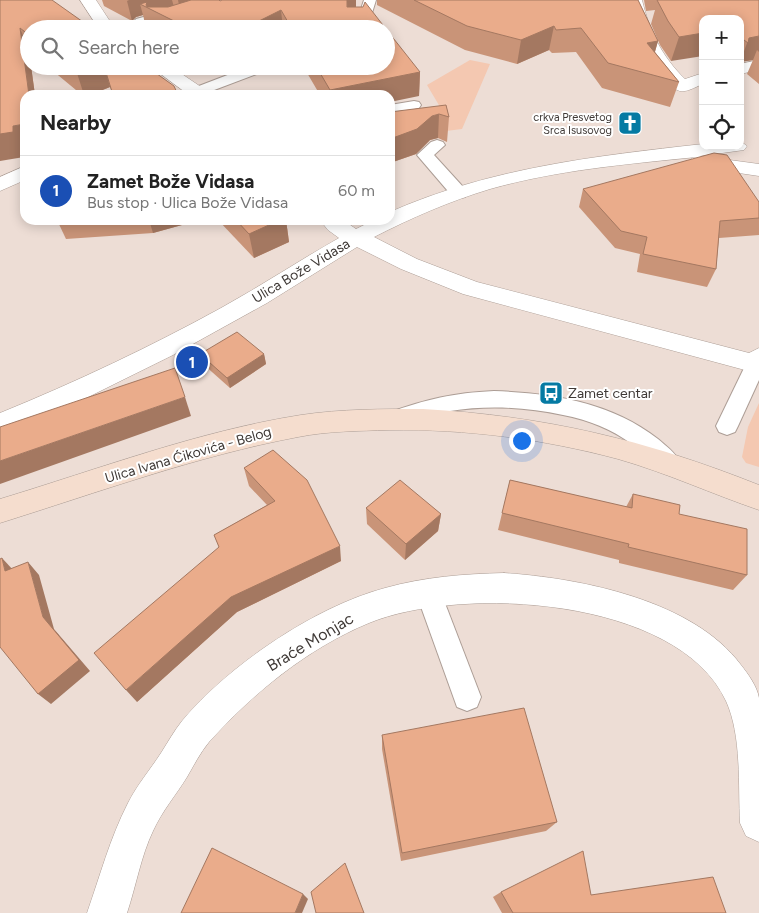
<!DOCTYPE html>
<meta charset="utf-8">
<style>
:root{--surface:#fff;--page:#f6f6f6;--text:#222;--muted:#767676;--line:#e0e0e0;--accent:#0b8043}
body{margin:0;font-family:Figtree,sans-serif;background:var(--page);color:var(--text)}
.controls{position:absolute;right:15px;top:15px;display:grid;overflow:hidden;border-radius:10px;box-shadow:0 2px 12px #0003}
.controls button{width:45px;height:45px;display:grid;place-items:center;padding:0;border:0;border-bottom:1px solid var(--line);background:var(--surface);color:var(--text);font:25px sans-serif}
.you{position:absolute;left:521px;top:440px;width:18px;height:18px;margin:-12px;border:4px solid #fff;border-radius:50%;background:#1a73e8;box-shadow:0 0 0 8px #1a73e833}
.badge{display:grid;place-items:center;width:32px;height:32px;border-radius:50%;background:var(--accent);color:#fff;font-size:16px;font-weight:700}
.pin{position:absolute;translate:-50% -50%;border:2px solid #fff;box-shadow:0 1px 5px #0006}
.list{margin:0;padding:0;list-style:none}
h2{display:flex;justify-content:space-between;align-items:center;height:65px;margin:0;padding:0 20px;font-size:21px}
h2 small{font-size:16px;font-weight:400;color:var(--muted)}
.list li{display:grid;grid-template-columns:32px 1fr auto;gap:15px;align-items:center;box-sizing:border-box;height:70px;padding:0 20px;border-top:1px solid var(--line)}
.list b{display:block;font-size:19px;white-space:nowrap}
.list p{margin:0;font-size:16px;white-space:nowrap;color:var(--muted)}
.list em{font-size:16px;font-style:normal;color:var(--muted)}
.icon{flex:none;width:28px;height:28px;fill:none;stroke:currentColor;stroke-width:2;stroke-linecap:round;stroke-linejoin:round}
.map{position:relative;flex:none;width:759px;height:913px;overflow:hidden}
.search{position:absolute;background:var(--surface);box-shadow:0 2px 12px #0003;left:20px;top:20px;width:375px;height:55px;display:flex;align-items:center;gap:12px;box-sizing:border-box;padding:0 18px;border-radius:28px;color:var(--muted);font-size:19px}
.panel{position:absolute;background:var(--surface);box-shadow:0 2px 12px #0003;left:20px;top:90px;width:375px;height:135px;border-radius:15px}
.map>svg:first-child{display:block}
</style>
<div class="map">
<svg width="759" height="913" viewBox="0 0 759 913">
<rect width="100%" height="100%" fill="#edddd5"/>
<!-- green -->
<g fill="#f4c8b1">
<path d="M470 60 490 64 462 129 438 132 443 112 427 85Z"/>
<path d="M759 403V467L746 463 742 457 748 427Z"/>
</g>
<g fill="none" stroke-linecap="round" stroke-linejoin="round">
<!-- lane casing -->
<g stroke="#ac9d95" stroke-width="2">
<g id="lane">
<path d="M364 0H376L372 13 363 25V29H349V24L360 12Z"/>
<path d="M174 9 180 13 179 16 146 25 142 29H128L136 19Z"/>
<path d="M251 66H272L270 69 201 95H191L189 92 191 89Z"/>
<path d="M414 101 419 102 421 105 419 108 390 115V105Z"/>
<path d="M437 140 443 142 445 145 434 155 465 189 467 193 465 197 459 198 453 197 417 155 431 142Z"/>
<path d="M756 356 759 357V380L738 426 735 432 727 435 719 432 716 426 746 364 749 359Z"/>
<path d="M494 391C552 393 611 402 658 439 666 446 675 452 679 461L676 468C670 469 667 471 662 468 651 463 642 452 632 444 611 429 589 420 563 415 526 407 487 405 450 411 432 413 404 430 388 425L385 419 388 413C427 399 453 393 494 391Z"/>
<path d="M429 581 438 585 481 697 477 707 467 711 457 707 416 593 420 585Z"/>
</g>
</g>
<!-- street casing -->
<g stroke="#ac9d95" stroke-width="1">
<g id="street">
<path d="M80 0H96L115 29H99Z"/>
<path d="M626 0H642C649 30 662 57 685 79L703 73V84C695 87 685 94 677 90 653 77 632 25 626 0Z"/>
<path d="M759 60V70L740 74V64Z"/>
<path d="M150 66H170L207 91 210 95H189Z"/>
<path d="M740 141 747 146 744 150 700 156 759 164V176L692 166 689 162 692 158 697 157C628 164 557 170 490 189 450 201 411 218 374 237L417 259 477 282 749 353 759 348V372L756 373 463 294 401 269 357 247 267 303 173 355 76 403 0 435V413C76 382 150 347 221 308 261 286 300 260 339 238L328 230 320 220H343L356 229 374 220H390V212C490 168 595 156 703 144V146H740Z"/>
<path d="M25 166V180L0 191V177Z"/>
<path d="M504 573C580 578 693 600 741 665 748 674 757 686 759 698 759 711 759 726 759 739 759 773 759 808 759 842L746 836 740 823C738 786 742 736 726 701 678 597 461 585 369 623 308 648 252 694 209 742 200 753 194 765 187 777 176 795 162 811 153 831 141 856 136 886 127 913H87C100 876 110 838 128 803 137 785 150 770 161 753 168 742 174 731 182 721 228 666 314 607 385 588 424 577 464 574 504 573Z"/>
</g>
</g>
<!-- secondary casing -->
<g stroke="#ac9d95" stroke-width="1">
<path id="secondary" d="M423 409C545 416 646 440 759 485V510C712 494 667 473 618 459 543 439 467 429 389 430 359 431 328 431 298 437 197 456 99 492 0 523V499C99 469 199 431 301 415 341 409 383 409 423 409Z"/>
</g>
<!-- lane -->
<use href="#lane" fill="#fff" fill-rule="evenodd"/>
<!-- street -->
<use href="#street" fill="#fff" fill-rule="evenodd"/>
<!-- secondary -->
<use href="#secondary" fill="#f5ddce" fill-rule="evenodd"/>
</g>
<!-- wall -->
<g fill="#c99478">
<path d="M0 0 29 29V66H31L35 95H25V151H23L24 157Z"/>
<path d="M102 0H219L220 1 222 0H356V7L386 29H148L146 28 143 15 136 17 132 21 104 6Z"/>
<path d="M377 0H638L658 41 655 52 679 82 670 107 602 88 576 52 552 53 549 50 517 64 465 50 377 5Z"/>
<path d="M644 0H759V84L747 74 753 60 740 62V19L671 61 660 45 651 24 655 10 646 11Z"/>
<path d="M47 66H146L178 95H113L110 87 90 95H82Z"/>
<path d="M303 66H386L420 72 419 96 390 95H320Z"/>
<path d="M446 105 449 117 447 142 438 138 430 140 416 154 390 163Z"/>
<path d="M583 189 759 202V235L719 238 716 269 707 287 637 272 640 254 615 248 579 207Z"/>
<path d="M57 220H200L153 233 66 239Z"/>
<path d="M218 220H286L289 242 254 258Z"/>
<path d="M200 354H264L266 364 230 388 203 364Z"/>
<path d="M244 468 341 561 237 612 137 702 219 547 214 535 267 505 249 486Z"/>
<path d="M510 480 626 507 633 494 679 514 747 575 733 590 619 563V560L498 530Z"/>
<path d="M366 508 441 514 438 531 405 560 367 524Z"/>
<path d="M382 735 557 822 546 831 401 861 382 749Z"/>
<path d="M501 892 591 895 726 913H502L493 897Z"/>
</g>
<!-- shaded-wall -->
<g fill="#a47861">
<path d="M129 0H172L174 7 156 12 140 4 143 15 136 17 132 21 127 1Z"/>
<path d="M178 0H206L181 15Z"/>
<path d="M347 0H356V13L348 23Z"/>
<path d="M281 10 283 29H243Z"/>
<path d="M554 26 549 50 517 64 521 40Z"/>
<path d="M20 28 29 51V66H31L35 95H29Z"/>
<path d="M703 33V56L671 61 679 37Z"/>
<path d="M759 36V52L757 50 753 60 740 62 749 38Z"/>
<path d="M658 41 651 65 647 43Z"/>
<path d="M93 66H104L110 87 90 95H84L77 73Z"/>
<path d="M420 72 419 96 390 102V95H331L330 90Z"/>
<path d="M439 114 438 138 430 140 416 154 390 163V139L432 116Z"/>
<path d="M25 124V151H23L24 157 0 161V134L13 126Z"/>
<path d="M149 220H200L153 233Z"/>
<path d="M280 220H286L289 242 254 258 249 234Z"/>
<path d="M264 354 266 364 230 388 227 378Z"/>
<path d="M185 397 191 416 0 484V461Z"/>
<path d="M441 514 438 531 405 560 406 544Z"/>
<path d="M340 546 341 561 237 612 137 702 126 690 231 597Z"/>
<path d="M2 558 14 571H5Z"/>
<path d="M28 562 39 575 54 629 90 671 51 704 38 694 43 617Z"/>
<path d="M303 894 308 899 302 913H295Z"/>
</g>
<!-- building -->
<g fill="#eaac8b" stroke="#a47861">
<path d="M0 0H52L93 29H29V35L20 28 29 95H25V124L13 126V132L0 134Z"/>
<path d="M191 0H219L220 1 222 0H347V7H363L365 2 386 29H292L281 10 243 29H190L140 4 147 2 146 5 147 7H168Z"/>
<path d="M414 0H638L658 41 647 43 679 82 608 63 581 28 556 30 554 26 521 40 467 26Z"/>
<path d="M657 0H759V36L749 38 748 43 740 37V19H703V33L679 37 668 21Z"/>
<path d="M386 29 420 72 330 90 316 66H386Z"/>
<path d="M68 66H93L77 73Z"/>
<path d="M104 66H146L174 86 178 95H113Z"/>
<path d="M446 105 449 117 439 114 432 116 417 129 390 139V112Z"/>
<path d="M714 153 727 155 759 202V218L720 221 716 269 643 254 647 237 621 231 583 189Z"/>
<path d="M236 220H280L249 234Z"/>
<path d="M237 332 264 354 227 378 200 354Z"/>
<path d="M175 368 185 397 0 461V427Z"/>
<path d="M273 450 307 480 340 546 231 597 126 690 94 653 219 547 214 535 275 501 244 468Z"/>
<path d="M400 480 441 514 406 544 366 508Z"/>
<path d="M510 480 632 508 633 494 680 505 679 514 747 529V575L628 547 629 544 502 513Z"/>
<path d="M2 558 5 571 28 562 43 617 79 660 38 694 0 647V559Z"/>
<path d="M524 708 557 822 402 853 382 735Z"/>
<path d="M212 848 303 894 295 913H181Z"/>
<path d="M583 851 591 895 713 877 726 913H513L501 892Z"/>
<path d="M345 863 364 913H316L311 892Z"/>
</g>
<!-- icons -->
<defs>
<g id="church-square" transform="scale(1.25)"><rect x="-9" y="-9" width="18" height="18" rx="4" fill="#057aa3" stroke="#fff"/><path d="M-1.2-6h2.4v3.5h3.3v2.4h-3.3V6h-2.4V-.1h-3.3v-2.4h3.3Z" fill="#fff"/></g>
<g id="bus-square" transform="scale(1.25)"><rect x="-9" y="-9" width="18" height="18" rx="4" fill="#057aa3" stroke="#fff"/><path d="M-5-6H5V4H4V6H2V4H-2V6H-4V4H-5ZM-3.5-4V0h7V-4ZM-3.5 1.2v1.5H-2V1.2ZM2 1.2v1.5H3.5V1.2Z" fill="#fff"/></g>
</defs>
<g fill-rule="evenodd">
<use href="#church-square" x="630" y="123"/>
<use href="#bus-square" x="551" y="393"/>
</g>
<g text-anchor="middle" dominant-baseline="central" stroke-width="4" stroke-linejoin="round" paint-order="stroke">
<!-- far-poi labels -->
<g font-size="11" fill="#3f3936" stroke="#fff" text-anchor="end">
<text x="612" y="117">crkva Presvetog<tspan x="612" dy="13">Srca Isusovog</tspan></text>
</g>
<!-- street labels -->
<g font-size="14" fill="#3f3936" stroke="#fff">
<text transform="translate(301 271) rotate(-31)">Ulica Bože Vidasa</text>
<text transform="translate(188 455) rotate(-16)">Ulica Ivana Ćikovića - Belog</text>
</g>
<!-- poi labels -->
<g font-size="14" fill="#3f3936" stroke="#fff" text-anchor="start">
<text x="568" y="393">Zamet centar</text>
</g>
<!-- near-street labels -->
<g font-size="16" fill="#3f3936" stroke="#fff">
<text transform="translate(310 642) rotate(-31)">Braće Monjac</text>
</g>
</g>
</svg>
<div class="controls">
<button>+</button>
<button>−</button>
<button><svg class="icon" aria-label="locate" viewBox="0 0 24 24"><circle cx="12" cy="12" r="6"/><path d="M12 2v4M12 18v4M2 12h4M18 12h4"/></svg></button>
</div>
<div class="you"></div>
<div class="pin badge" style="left:192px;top:362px;background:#1a4fb4">1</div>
<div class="search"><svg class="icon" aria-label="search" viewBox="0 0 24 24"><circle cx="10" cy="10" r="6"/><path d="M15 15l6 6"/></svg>Search here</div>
<section class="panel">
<h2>Nearby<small></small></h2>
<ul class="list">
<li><span class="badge" style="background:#1a4fb4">1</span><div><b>Zamet Bože Vidasa</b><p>Bus stop · Ulica Bože Vidasa</p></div><em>60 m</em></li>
</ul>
</section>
</div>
